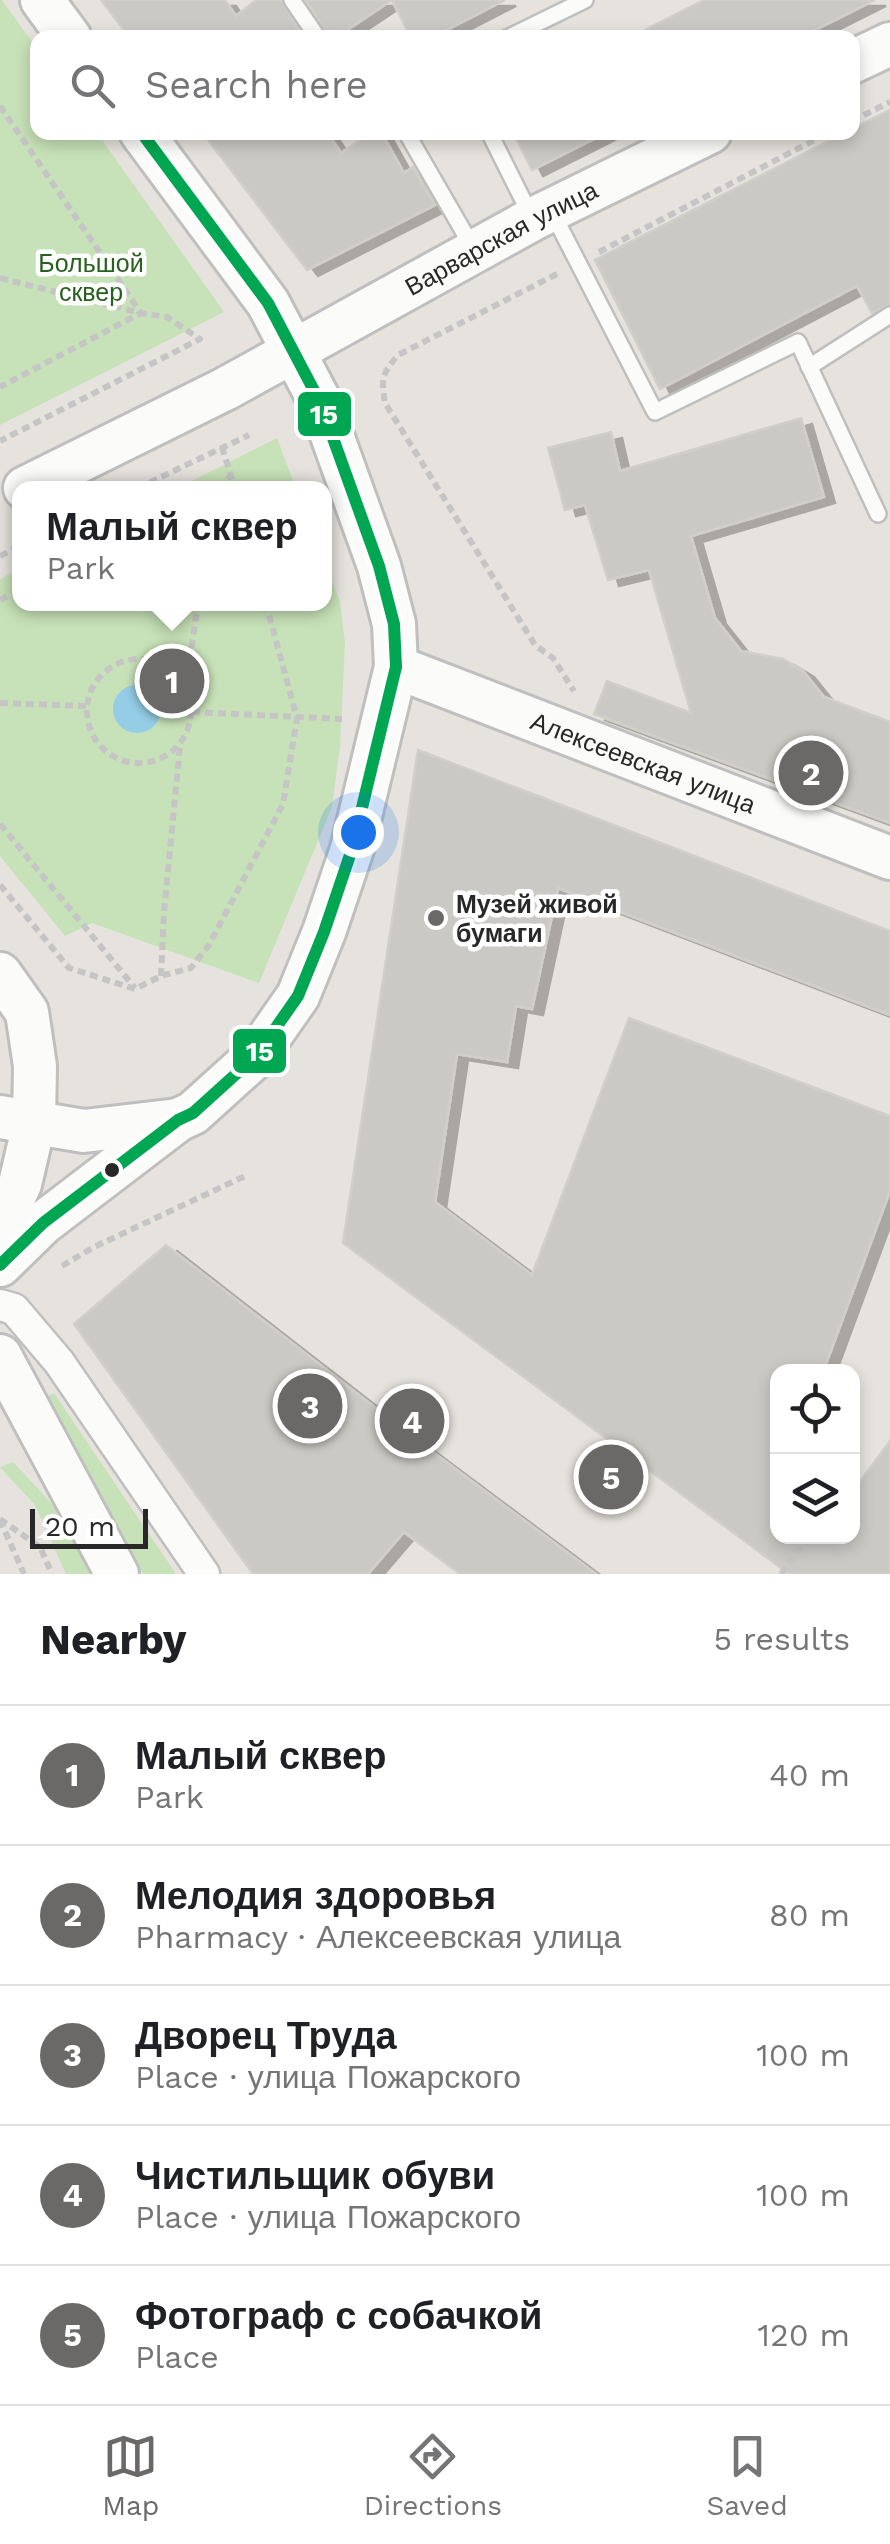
<!DOCTYPE html>
<meta charset="utf-8">
<style>
:root{--surface:#fff;--page:#f6f6f6;--text:#202124;--muted:#757577;--line:#e0e0e0;--accent:#6a6968}
body{margin:0;font-family:"Work Sans",sans-serif;background:var(--page);color:var(--text)}
.controls{position:absolute;right:30px;bottom:30px;display:grid;overflow:hidden;border-radius:20px;box-shadow:0 5px 15px #0003}
.controls button{width:90px;height:90px;display:grid;place-items:center;padding:0;border:0;border-bottom:2px solid var(--line);background:var(--surface);color:var(--text);font:50px sans-serif}
.scale{position:absolute;left:30px;bottom:25px;width:118px;box-sizing:border-box;padding-left:10px;border:5px solid #282828;border-top:0;font-size:28px;line-height:35px;white-space:nowrap;color:#282828;-webkit-text-stroke:8px #fff;paint-order:stroke}
.you{position:absolute;left:358px;top:832px;width:35px;height:35px;margin:-25px;border:8px solid #fff;border-radius:50%;background:#1a73e8;box-shadow:0 0 0 15px #1a73e833}
.badge{display:grid;place-items:center;width:65px;height:65px;border-radius:50%;background:var(--accent);color:#fff;font-size:32px;font-weight:700}
.pin{position:absolute;translate:-50% -50%;border:5px solid #fff;box-shadow:0 2px 10px #0006}
.popup{position:absolute;left:12px;top:481px;width:320px;height:130px;box-sizing:border-box;display:grid;place-content:center;border-radius:20px;background:var(--surface);filter:drop-shadow(0 2px 8px #0005);font-size:32px;white-space:nowrap;color:var(--muted)}
.popup b{font-size:38px;color:var(--text)}
.popup::after{content:'';position:absolute;left:50%;top:100%;margin-left:-20px;border:20px solid transparent;border-top-color:var(--surface)}
.list{margin:0;padding:0;list-style:none}
h2{display:flex;justify-content:space-between;align-items:center;height:130px;margin:0;padding:0 40px;font-size:42px}
h2 small{font-size:32px;font-weight:400;color:var(--muted)}
.list li{display:grid;grid-template-columns:65px 1fr auto;gap:30px;align-items:center;box-sizing:border-box;height:140px;padding:0 40px;border-top:2px solid var(--line)}
.list b{display:block;font-size:38px;white-space:nowrap}
.list p{margin:0;font-size:32px;white-space:nowrap;color:var(--muted)}
.list em{font-size:32px;font-style:normal;color:var(--muted)}
.icon{flex:none;width:55px;height:55px;fill:none;stroke:currentColor;stroke-width:2;stroke-linecap:round;stroke-linejoin:round}
.map{position:relative;flex:none;width:890px;height:1574px;overflow:hidden}
.search{position:absolute;background:var(--surface);box-shadow:0 5px 15px #0003;left:30px;right:30px;top:30px;height:110px;display:flex;align-items:center;gap:25px;box-sizing:border-box;padding:0 35px;border-radius:20px;color:var(--muted);font-size:38px}
.sheet{height:830px;background:var(--surface)}
nav{display:flex;justify-content:space-around;align-items:center;box-sizing:border-box;height:140px;border-top:2px solid var(--line);background:var(--surface);font-size:28px;color:var(--muted)}
nav a{display:grid;justify-items:center;gap:5px}
nav .on{color:var(--accent)}
.map>svg:first-child{display:block}
</style>
<div class="map">
<svg width="890" height="1574" viewBox="0 0 890 1574">
<defs>
<filter id="shadow"><feDropShadow dx="11" dy="6" stdDeviation="0" flood-color="#0004"/></filter>
</defs>
<rect width="100%" height="100%" fill="#e6e3de"/>
<!-- green -->
<g fill="#c7e1b8">
<path d="M0 0H2L37 49 38 132 97 133 224 312 0 425Z"/>
<path d="M277 438 296 488H178Z"/>
<path d="M325 562 340 602 345 643 340 746 332 807 259 983 92 923 65 936 0 856V579L19 569V604H324Z"/>
<path d="M54 1393 176 1574H143L47 1397Z"/>
<path d="M13 1462 52 1504 92 1574H66L35 1505 0 1467Z"/>
</g>
<!-- water -->
<circle fill="#94cde5" cx="137" cy="709" r="24"/>
<!-- building -->
<g fill="#cbc9c5" stroke="#d1cfca" stroke-width="2.5" filter="url(#shadow)">
<path d="M101 0H225L236 16 256 0H281L304 38H130Z"/>
<path d="M306 0H505L431 38H411L392 0 335 38H329Z"/>
<path d="M704 0H875L799 38H629Z"/>
<path d="M890 110V304L872 313 857 286 660 389 595 260 846 132H852V129Z"/>
<path d="M202 132H327L341 153 372 132H381L404 173 413 167 435 205 307 270Z"/>
<path d="M513 132H608L532 170Z"/>
<path d="M801 418 824 497 691 536 715 618 741 651 783 659 803 671 824 697 890 722V823L594 714 607 681 691 713 649 570 608 580 585 505 565 510 548 448 611 432 620 471Z"/>
<path d="M418 750 890 931V1015L558 888 532 1009 516 1006 507 1062 457 1054 435 1202 532 1275 629 1018 890 1116V1191L823 1372H778V1536H852V1492L890 1441V1574H789L343 1243Z"/>
<path d="M166 1245 418 1441 596 1574H460L404 1532 368 1574H253L74 1324Z"/>
</g>
<g fill="none" stroke-linecap="round" stroke-linejoin="round">
<!-- lane casing -->
<g stroke="#c0bfbf" stroke-width="20">
<g id="lane">
<path d="M292 0 318 38"/>
<path d="M507 38 585 0"/>
<path d="M406 132 473 248"/>
<path d="M489 132 531 216"/>
<path d="M553 214 655 412 798 342 878 514"/>
<path d="M809 367 890 315"/>
</g>
</g>
<!-- street casing -->
<g stroke="#c0bfbf" stroke-width="35">
<path id="street" d="M0 1305 14 1309 59 1362 204 1574"/>
</g>
<!-- secondary casing -->
<g stroke="#c0bfbf" stroke-width="48">
<g id="secondary">
<path d="M42 0 70 38"/>
<path d="M852 62 890 44"/>
<path id="s1" d="M25 488 225 389 533 219 710 132"/>
<path id="s2" d="M396 667 890 858"/>
<path d="M0 974 27 1012 35 1066 34 1124 20 1184 0 1227"/>
<path d="M0 1117 84 1131 178 1120"/>
<path d="M0 1265 43 1223 178 1120 193 1113 256 1056 298 996 324 932 352 849 396 667 394 624 379 566 320 402 268 303 141 132"/>
<path d="M0 1356 117 1574"/>
</g>
</g>
<!-- path -->
<g stroke="#c6c5c5" stroke-width="6" stroke-dasharray="8 5" stroke-linecap="butt">
<path d="M0 106 141 313 0 387"/>
<path d="M852 121 890 102"/>
<path d="M599 252 830 132"/>
<path d="M557 274 398 355C382 374 381 378 385 403L535 645 553 658 574 691"/>
<path d="M0 278 141 313 167 317 200 339 0 441"/>
<path d="M222 447 235 488"/>
<path d="M138 488 249 435"/>
<path d="M218 488 231 476"/>
<path d="M0 556 19 547"/>
<path d="M0 600 19 590"/>
<circle cx="139" cy="711" r="52"/>
<path d="M186 686 198 604"/>
<path d="M0 703 86 706"/>
<path d="M192 712 342 719"/>
<path d="M0 824 135 988"/>
<path d="M0 885 69 968 135 989 161 976 191 968 209 945 283 804 297 718 266 604"/>
<path d="M161 976 164 912 180 746"/>
<path d="M62 1266 94 1247 245 1176"/>
<path d="M0 1519 40 1547 52 1574"/>
<path d="M0 1520 24 1574"/>
<path d="M781 1574 809 1536"/>
</g>
<!-- lane -->
<use href="#lane" stroke="#fbfbfa" stroke-width="15"/>
<!-- street -->
<use href="#street" stroke="#fbfbfa" stroke-width="30"/>
<!-- secondary -->
<use href="#secondary" stroke="#fbfbfa" stroke-width="42"/>
<!-- bus-1 casing -->
<g stroke="#fff" stroke-width="20">
<path id="bus-1" d="M0 1265 43 1223 178 1120 193 1113 256 1056 298 996 324 932 352 849 396 667 394 624 379 566 320 402 268 303 141 132"/>
</g>
<!-- bus-1 -->
<use href="#bus-1" stroke="#00a651" stroke-width="12"/>
</g>
<!-- markers -->
<circle fill="#6a6968" stroke="#fff" stroke-width="4" cx="436" cy="918" r="10"/>
<circle fill="#282828" stroke="#fff" stroke-width="4" cx="112" cy="1170" r="9"/>
<g text-anchor="middle" dominant-baseline="central" stroke-width="9" stroke-linejoin="round" paint-order="stroke">
<!-- street labels -->
<g font-size="25" fill="#282828" stroke="#fff">
<text stroke="none"><textPath href="#s1" startOffset="538">Варварская улица</textPath></text>
<text stroke="none"><textPath href="#s2" startOffset="265">Алексеевская улица</textPath></text>
</g>
<!-- park labels -->
<g font-size="25" fill="#28611d" stroke="#fff">
<text x="91" y="263">Большой<tspan x="91" dy="29">сквер</tspan></text>
</g>
<!-- poi labels -->
<g font-size="25" font-weight="bold" fill="#282828" stroke="#fff" text-anchor="start">
<text x="456" y="904">Музей живой<tspan x="456" dy="29">бумаги</tspan></text>
</g>
</g>
<g stroke="#fff" stroke-width="4">
<rect x="296" y="390" width="57" height="48" rx="10" fill="#00a651"/>
<rect x="231" y="1027" width="57" height="48" rx="10" fill="#00a651"/>
</g>
<g font-size="28" text-anchor="middle" font-weight="bold" fill="#fff">
<text x="324" y="424">15</text>
<text x="260" y="1061">15</text>
</g>
</svg>
<div class="controls">
<button><svg class="icon" aria-label="locate" viewBox="0 0 24 24"><circle cx="12" cy="12" r="6"/><path d="M12 2v4M12 18v4M2 12h4M18 12h4"/></svg></button>
<button><svg class="icon" aria-label="layers" viewBox="0 0 24 24"><path d="M12 4l9 5-9 5-9-5zM3 14l9 5 9-5"/></svg></button>
</div>
<div class="scale">20 m</div>
<div class="you"></div>
<div class="pin badge" style="left:172px;top:681px">1</div>
<div class="popup"><b>Малый сквер</b>Park</div>
<div class="pin badge" style="left:811px;top:773px">2</div>
<div class="pin badge" style="left:310px;top:1406px">3</div>
<div class="pin badge" style="left:412px;top:1421px">4</div>
<div class="pin badge" style="left:611px;top:1477px">5</div>
<div class="search"><svg class="icon" aria-label="search" viewBox="0 0 24 24"><circle cx="10" cy="10" r="6"/><path d="M15 15l6 6"/></svg>Search here</div>
</div>
<section class="sheet">
<h2>Nearby<small>5 results</small></h2>
<ul class="list">
<li><span class="badge">1</span><div><b>Малый сквер</b><p>Park</p></div><em>40 m</em></li>
<li><span class="badge">2</span><div><b>Мелодия здоровья</b><p>Pharmacy · Алексеевская улица</p></div><em>80 m</em></li>
<li><span class="badge">3</span><div><b>Дворец Труда</b><p>Place · улица Пожарского</p></div><em>100 m</em></li>
<li><span class="badge">4</span><div><b>Чистильщик обуви</b><p>Place · улица Пожарского</p></div><em>100 m</em></li>
<li><span class="badge">5</span><div><b>Фотограф с собачкой</b><p>Place</p></div><em>120 m</em></li>
</ul>
</section>
<nav>
<a class="on"><svg class="icon" aria-label="map" viewBox="0 0 24 24"><path d="M3 6l6-2 6 2 6-2v14l-6 2-6-2-6 2zM9 4v14M15 6v14"/></svg>Map</a>
<a><svg class="icon" aria-label="directions" viewBox="0 0 24 24"><path d="M12 3l9 9-9 9-9-9zM9 14v-3h6M13 9l2 2-2 2"/></svg>Directions</a>
<a><svg class="icon" aria-label="saved" viewBox="0 0 24 24"><path d="M7 4h10v16l-5-4-5 4z"/></svg>Saved</a>
</nav>
